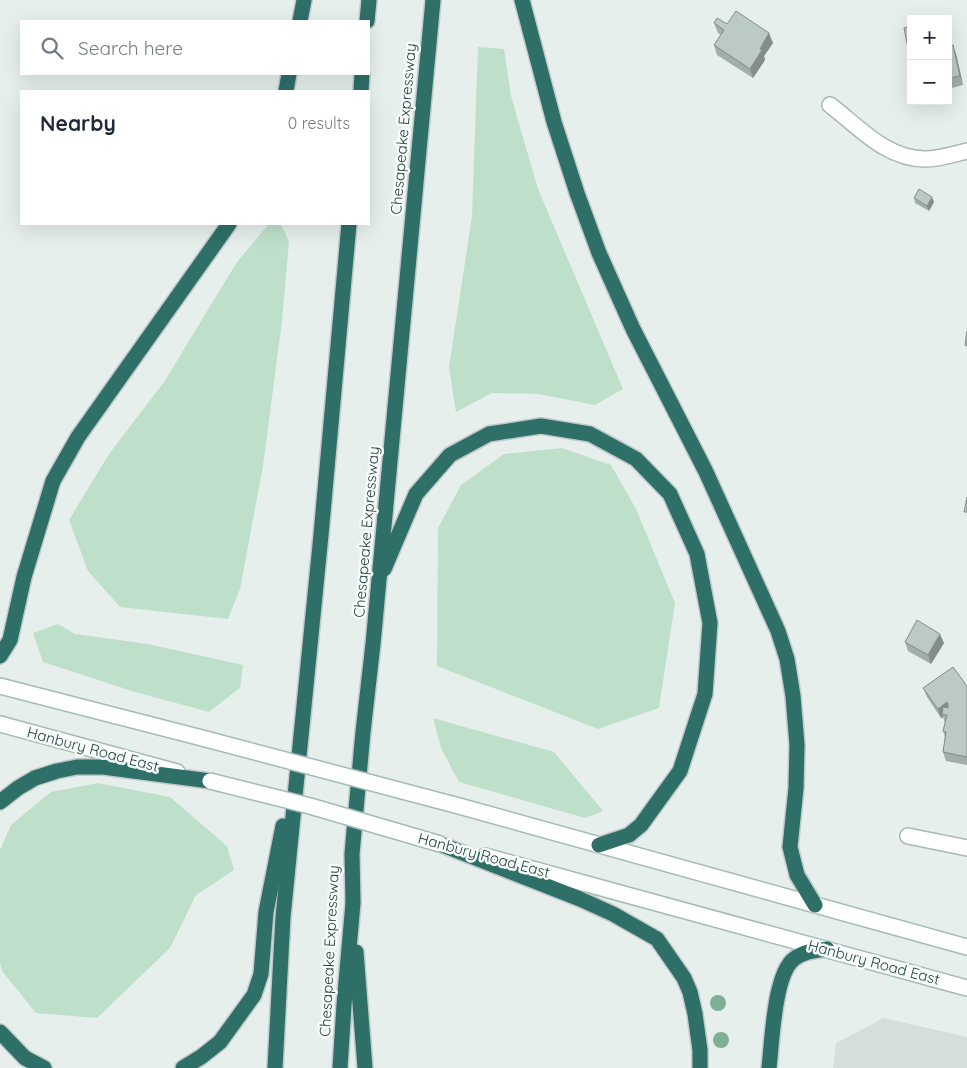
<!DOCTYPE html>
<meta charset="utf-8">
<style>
:root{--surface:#fff;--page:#f6f6f7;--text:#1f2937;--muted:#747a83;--line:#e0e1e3}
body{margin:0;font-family:Quicksand,sans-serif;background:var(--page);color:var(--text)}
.controls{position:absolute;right:15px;top:15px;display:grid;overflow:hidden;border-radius:0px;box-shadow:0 5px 20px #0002}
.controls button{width:45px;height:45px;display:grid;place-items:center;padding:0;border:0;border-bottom:1px solid var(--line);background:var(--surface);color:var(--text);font:25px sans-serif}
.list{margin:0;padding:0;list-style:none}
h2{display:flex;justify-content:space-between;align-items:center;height:65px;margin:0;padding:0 20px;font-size:21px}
h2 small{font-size:16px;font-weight:400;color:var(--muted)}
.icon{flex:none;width:28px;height:28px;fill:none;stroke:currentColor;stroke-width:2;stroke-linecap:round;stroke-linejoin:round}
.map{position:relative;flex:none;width:967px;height:1068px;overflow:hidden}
.search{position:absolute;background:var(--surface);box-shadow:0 5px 20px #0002;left:20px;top:20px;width:350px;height:55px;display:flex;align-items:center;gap:12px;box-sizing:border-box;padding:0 18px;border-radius:0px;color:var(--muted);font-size:19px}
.panel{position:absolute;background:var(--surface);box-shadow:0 5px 20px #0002;left:20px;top:90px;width:350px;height:135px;border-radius:0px}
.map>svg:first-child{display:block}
</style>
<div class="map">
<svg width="967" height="1068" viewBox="0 0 967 1068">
<rect width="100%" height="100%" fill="#e6efec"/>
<!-- built -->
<path fill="#d4dfdb" d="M884 1018 967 1037V1068H833L836 1043Z"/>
<!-- green -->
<g fill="#bee0cb">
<path d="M478 47 504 49 511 96 538 189 623 389 595 405 538 394 492 393 456 412 449 367 472 216Z"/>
<path d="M269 224H281L289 242 282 321 263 466 240 589 228 619 120 607 88 571 69 520 109 454 164 382 237 262Z"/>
<path d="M562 448 611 465 636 509 675 603 659 708 598 729 437 666 438 528 461 485 504 454Z"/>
<path d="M58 624 75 634 148 644 243 665 240 688 209 712 135 692 43 662 33 633Z"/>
<path d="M433 718 554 752 603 811 585 818 459 782 441 748Z"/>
<path d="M98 783 170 797 227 846 234 870 196 895 170 948 97 1018 36 1013 2 971 0 962V850L11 825 51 792Z"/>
</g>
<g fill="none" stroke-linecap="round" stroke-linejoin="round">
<!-- street casing -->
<g stroke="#a8b8b4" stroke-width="18">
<g id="street">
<path d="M830 105C859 127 886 159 925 159 939 159 954 154 967 151"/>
<path d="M908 836 967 848"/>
</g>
</g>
<!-- secondary casing -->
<g stroke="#a3bbb5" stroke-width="18">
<g id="secondary">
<path d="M0 686 202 738"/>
<path d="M0 724 177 772"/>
<path d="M459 806 967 947"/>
<path d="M485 856 967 988"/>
</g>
</g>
<!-- highway casing -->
<g stroke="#c2cac9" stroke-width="18">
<g id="highway">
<path d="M522 0 554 122 577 193 599 253 633 329 706 472 778 631 787 659 793 696 797 745 796 788 790 847 797 875 815 905"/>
<path d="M300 21 304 0"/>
<path d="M367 21 369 0"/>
<path d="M286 91 289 74"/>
<path d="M361 91 362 74"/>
<path d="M384 569 416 494 450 455 489 434 541 426 590 434 636 459 670 494 697 554 710 623 705 694 680 771 641 825 629 835 599 845"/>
<path d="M0 656 10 640 24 577 53 481 78 437 229 224"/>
<path d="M0 802 18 788 35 778 57 771 77 767H103L210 781"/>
<path d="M440 844 580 899 613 914 657 939 684 978 690 992 695 1014 700 1050V1068"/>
<path d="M356 952 365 1068"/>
<path d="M0 1032 25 1058 44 1068"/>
<path d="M183 1068 201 1057 220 1042 254 995 261 974 266 912 283 826"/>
<path d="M275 1068 283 917 321 535 349 224"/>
<path d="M340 1068 344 1005 353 903 352 854 363 732 373 644 433 0"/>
<path d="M769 1068C772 1043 774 974 794 959 804 951 814 951 827 949"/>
</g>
</g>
<!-- street -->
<use href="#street" stroke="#fff" stroke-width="15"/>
<!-- secondary -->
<use href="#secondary" stroke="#fff" stroke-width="15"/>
<!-- highway -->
<use href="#highway" stroke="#2e6f68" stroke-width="15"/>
<!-- secondary-bridge casing -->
<g stroke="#a3bbb5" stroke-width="18" stroke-linecap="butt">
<g id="secondary-bridge">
<path d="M202 738 459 806"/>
<path d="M210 781 310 806 440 844"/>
</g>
</g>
<!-- secondary-bridge -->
<use href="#secondary-bridge" stroke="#fff" stroke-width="15"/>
</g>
<!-- trees -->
<g fill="#80af97">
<circle cx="718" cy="1003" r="8"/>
<circle cx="721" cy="1040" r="8"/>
</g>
<!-- wall -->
<g fill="#a1aea9">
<path d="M714 23 727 24 773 43 764 56 765 60 753 78 717 55 714 45 721 35 718 33Z"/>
<path d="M948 46 956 54 963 85 948 89 950 96 948 97Z"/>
<path d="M914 198 934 202 929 211 915 203Z"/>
<path d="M905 642 944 643 931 664 908 651Z"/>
<path d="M967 686V765L946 761 943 752 945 737 943 731 945 723 943 717 941 718 927 697 923 688Z"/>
</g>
<!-- shaded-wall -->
<g fill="#838d8a">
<path d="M769 33 773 43 764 56 765 60 753 78 750 69 760 49Z"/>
<path d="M953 45 956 54 963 85 960 76Z"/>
<path d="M932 197 934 202 929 211 927 206Z"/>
<path d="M940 634 944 643 931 664 928 655Z"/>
<path d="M947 702 950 712 942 714 943 717 941 718 938 709Z"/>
</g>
<!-- building -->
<g fill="#bbcac5" stroke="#838d8a">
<path d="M736 11 769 33 760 49 762 50 750 69 714 45 724 30 714 23 717 18 727 24Z"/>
<path d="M911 26V58H910L904 28Z"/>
<path d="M953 45 960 76 948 78V46Z"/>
<path d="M919 189 932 197 927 206 914 198Z"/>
<path d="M967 331V346L965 345Z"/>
<path d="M967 497V512H964Z"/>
<path d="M917 620 940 634 928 655 905 642Z"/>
<path d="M953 667 967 686V757L943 752 946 732 943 731 947 715 942 714 943 707 948 708V704L947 702 938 709 923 688Z"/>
</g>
<g text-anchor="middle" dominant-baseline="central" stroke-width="5" stroke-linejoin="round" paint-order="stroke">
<!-- street labels -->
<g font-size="15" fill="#24423d" stroke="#f7fbf9">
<text transform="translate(403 129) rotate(-85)">Chesapeake Expressway</text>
<text transform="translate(366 532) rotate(-85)">Chesapeake Expressway</text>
<text transform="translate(93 749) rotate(15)">Hanbury Road East</text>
<text transform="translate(484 855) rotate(15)">Hanbury Road East</text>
<text transform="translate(329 951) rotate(-87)">Chesapeake Expressway</text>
<text transform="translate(874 962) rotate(15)">Hanbury Road East</text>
</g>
</g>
</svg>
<div class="controls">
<button>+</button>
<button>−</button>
</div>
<div class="search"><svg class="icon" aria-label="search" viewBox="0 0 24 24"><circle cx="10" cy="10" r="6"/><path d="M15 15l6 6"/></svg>Search here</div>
<section class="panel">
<h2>Nearby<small>0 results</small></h2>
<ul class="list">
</ul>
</section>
</div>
